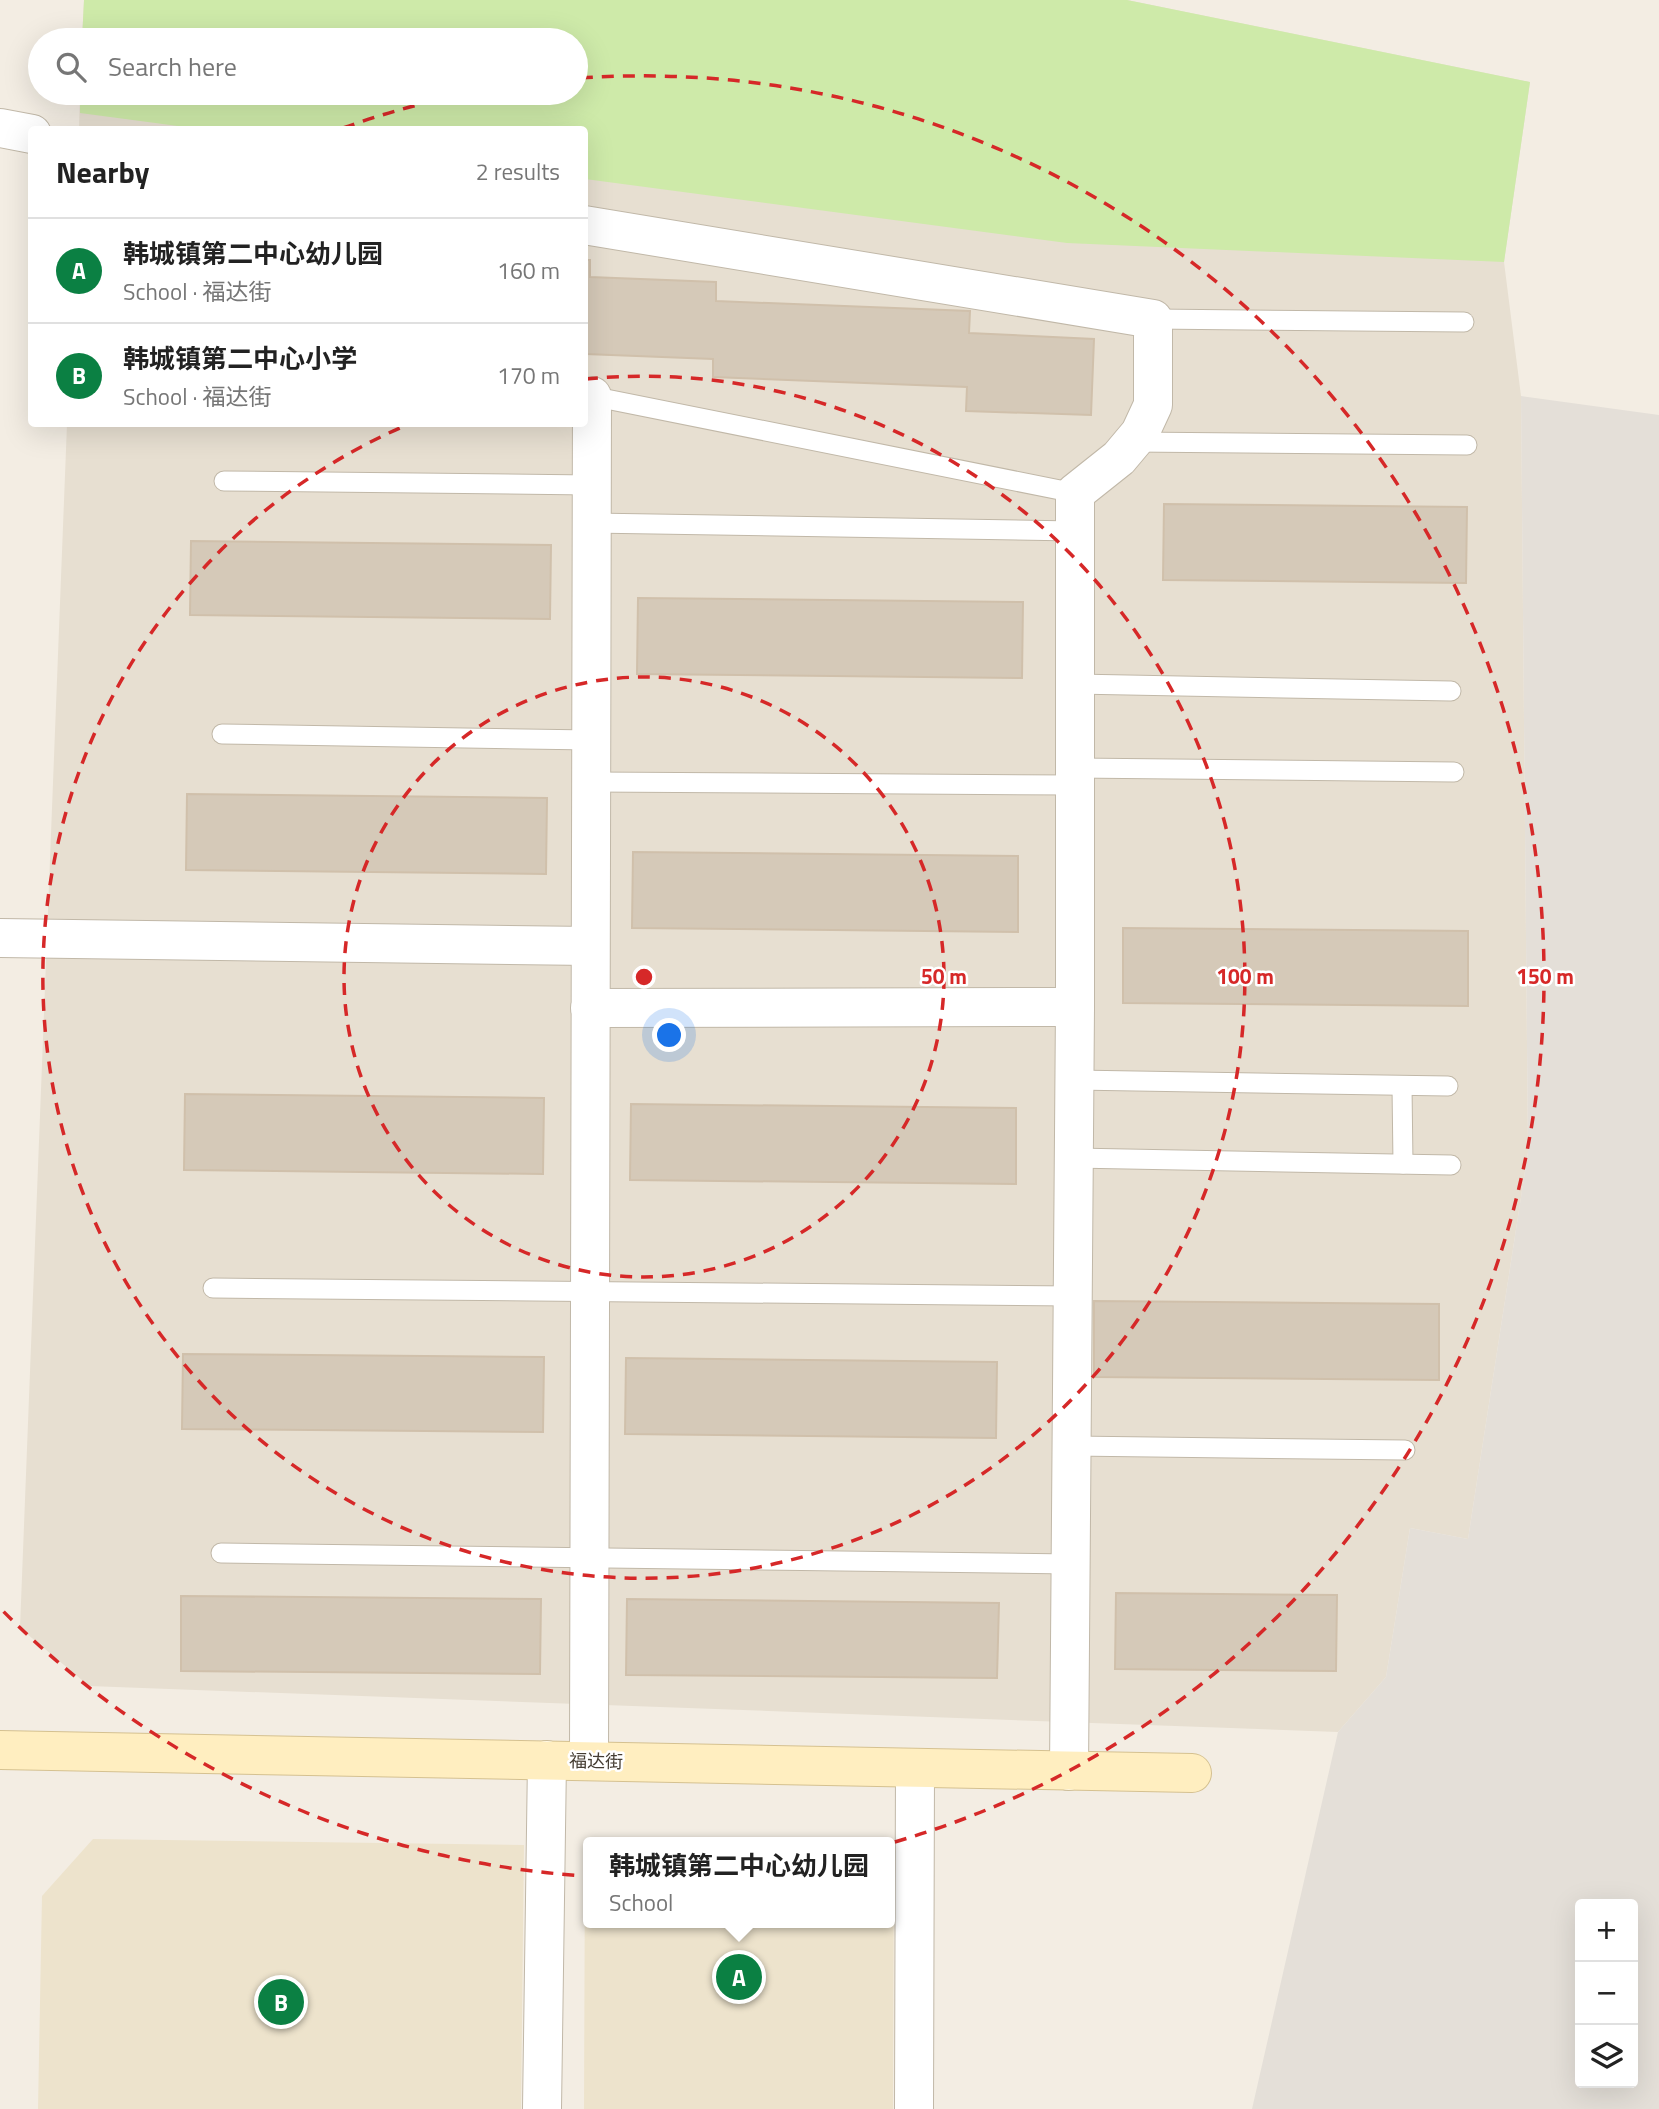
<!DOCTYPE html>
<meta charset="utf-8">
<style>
:root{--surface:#fff;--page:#f2f2f2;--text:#222;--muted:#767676;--line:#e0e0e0;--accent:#0b8043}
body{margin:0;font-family:"Titillium Web","Noto Sans SC",sans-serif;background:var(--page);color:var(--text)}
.controls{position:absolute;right:21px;bottom:21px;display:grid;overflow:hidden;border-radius:7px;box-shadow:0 7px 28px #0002}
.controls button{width:63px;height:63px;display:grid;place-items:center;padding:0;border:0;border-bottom:2px solid var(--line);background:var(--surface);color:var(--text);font:35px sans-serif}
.you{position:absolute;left:670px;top:1036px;width:24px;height:24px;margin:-18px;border:5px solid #fff;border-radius:50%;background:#1a73e8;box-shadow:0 0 0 10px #1a73e833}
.badge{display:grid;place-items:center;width:46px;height:46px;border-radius:50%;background:var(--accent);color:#fff;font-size:23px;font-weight:700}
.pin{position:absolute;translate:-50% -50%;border:4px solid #fff;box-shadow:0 2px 7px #0006}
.popup{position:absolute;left:583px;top:1837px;width:312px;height:91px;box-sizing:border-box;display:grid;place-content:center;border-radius:7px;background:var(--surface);filter:drop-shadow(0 2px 5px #0005);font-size:23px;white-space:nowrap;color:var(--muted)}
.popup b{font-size:26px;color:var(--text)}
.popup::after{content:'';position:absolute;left:50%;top:100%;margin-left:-14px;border:14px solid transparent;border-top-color:var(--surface)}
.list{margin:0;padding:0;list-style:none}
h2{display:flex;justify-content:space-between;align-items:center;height:91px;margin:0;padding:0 28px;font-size:30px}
h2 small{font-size:23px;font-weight:400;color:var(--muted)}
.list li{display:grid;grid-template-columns:46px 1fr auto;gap:21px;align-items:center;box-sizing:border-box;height:105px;padding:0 28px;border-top:2px solid var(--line)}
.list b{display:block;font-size:26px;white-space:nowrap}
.list p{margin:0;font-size:23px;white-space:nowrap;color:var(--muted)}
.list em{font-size:23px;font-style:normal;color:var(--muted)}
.icon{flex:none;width:38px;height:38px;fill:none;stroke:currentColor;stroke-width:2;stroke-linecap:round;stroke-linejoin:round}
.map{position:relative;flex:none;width:1659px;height:2109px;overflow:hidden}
.search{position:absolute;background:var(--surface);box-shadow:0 7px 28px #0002;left:28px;top:28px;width:560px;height:77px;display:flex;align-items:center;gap:18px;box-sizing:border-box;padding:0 24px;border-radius:38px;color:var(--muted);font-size:26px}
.panel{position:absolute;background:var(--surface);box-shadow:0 7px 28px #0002;left:28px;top:126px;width:560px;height:301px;border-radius:7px}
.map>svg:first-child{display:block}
</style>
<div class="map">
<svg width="1659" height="2109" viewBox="0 0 1659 2109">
<rect width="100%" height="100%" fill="#f3ede3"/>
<!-- residential -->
<path fill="#e7dfd1" d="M84 0H1127L1530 82 1504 262 1521 396 1528 1152 1468 1539 1410 1528 1386 1677 1338 1732 89 1686 20 1628 67 424H584V130L79 129 80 93H576V40H82Z"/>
<!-- industrial -->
<path fill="#e4dfd8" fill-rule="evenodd" d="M1521 396 1659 415V2109H1252L1338 1732 1386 1677 1410 1528 1468 1539 1528 1152ZM1580 1904H1633V2083H1580Z"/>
<!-- education -->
<g fill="#ede3cc">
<path d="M93 1839 524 1845 521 2109H38L42 1896Z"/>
<path d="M890 1843H894L893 2109H584L585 1845H588V1923H890Z"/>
</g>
<!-- green -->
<path fill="#ceeaa9" d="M84 0H1127L1530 82 1504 262 1067 243 585 179 584 130H208L80 113V93H576V40H82Z"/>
<!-- building -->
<g fill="#d5c9b8" stroke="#d0c0ab" stroke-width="2">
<path d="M584 260H590V277L716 282V301L970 311 969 333 1094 339 1091 415 966 411 967 387 713 377V359L586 354Z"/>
<path d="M1164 504 1467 507 1466 583 1163 580Z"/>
<path d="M191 541 551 545 550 619 190 615Z"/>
<path d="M638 598 1023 602 1022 678 637 674Z"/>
<path d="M187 794 547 798 546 874 186 870Z"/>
<path d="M633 852 1018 856V932L632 928Z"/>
<path d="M1123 928 1468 931V1006L1123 1003Z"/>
<path d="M185 1094 544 1098 543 1174 184 1170Z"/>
<path d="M631 1104 1016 1108V1184L630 1180Z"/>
<path d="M1094 1301 1439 1304V1380L1094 1377Z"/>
<path d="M183 1354 544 1357 543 1432 182 1429Z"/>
<path d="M626 1358 997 1362 996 1438 625 1434Z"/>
<path d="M1116 1593 1337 1595 1336 1671 1115 1669Z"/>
<path d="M181 1596 541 1599 540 1674 181 1671Z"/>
<path d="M627 1599 999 1603 997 1678 626 1675Z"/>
</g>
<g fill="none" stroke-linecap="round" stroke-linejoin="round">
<!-- lane casing -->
<g stroke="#c1b8a8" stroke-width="21">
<g id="lane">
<path d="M1153 319 1464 322"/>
<path d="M586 395 1075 493"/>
<path d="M1133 442 1467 445"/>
<path d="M224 481 591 485"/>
<path d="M591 523 1075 531"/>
<path d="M1075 684 1451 691"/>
<path d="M222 734 591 740"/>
<path d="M1075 768 1454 772"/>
<path d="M591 782 1075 785"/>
<path d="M1075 1080 1448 1086"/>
<path d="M1402 1086 1403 1164"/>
<path d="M1074 1158 1451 1165"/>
<path d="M213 1288 1073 1296"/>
<path d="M1072 1446 1405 1450"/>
<path d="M221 1553 1072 1564"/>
</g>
</g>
<!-- street casing -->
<g stroke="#c1b8a8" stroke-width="40">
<g id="street">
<path d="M0 128 32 134"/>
<path d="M584 225 1153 319V405L1140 433 1119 458 1075 493V1007L1069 1771"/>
<path d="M0 938 590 946"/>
<path d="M590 1008 1075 1007"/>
<path d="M589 1761 592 396"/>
<path d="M542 2109 547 1760"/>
<path d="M914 2109 915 1768"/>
</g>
</g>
<!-- secondary casing -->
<g stroke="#d5c190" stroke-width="40">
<path id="secondary" d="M0 1750 1192 1773"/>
</g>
<!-- lane -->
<use href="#lane" stroke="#fff" stroke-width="19"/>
<!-- street -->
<use href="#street" stroke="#fff" stroke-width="38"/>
<!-- secondary -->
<use href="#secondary" stroke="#ffeec0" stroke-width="38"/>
</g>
<!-- distance rings -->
<g fill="none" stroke="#d62828" stroke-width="3.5" stroke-dasharray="12 9">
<circle cx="644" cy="977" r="300"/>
<path d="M586 379A601 601 0 1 1 409 424"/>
<path d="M343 128A901 901 0 0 1 464 94M581 78A901 901 0 1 1 1 1609"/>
</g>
<g text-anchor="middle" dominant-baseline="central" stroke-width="5" stroke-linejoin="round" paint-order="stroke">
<!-- street labels -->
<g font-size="18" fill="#453d33" stroke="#fff">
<text transform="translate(596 1761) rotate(1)">福达街</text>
</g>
</g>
<circle cx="644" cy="977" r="10" fill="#d62828" stroke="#fff" stroke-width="3.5"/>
<g font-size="21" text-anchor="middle" font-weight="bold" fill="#d62828" stroke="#fff" stroke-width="5" stroke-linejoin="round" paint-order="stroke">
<text x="944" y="984">50 m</text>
<text x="1245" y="984">100 m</text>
<text x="1545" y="984">150 m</text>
</g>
</svg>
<div class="controls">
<button>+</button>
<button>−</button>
<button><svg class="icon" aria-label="layers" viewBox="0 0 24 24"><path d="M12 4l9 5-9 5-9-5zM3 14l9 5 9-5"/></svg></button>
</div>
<div class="you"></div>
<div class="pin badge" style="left:739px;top:1977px">A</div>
<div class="popup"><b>韩城镇第二中心幼儿园</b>School</div>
<div class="pin badge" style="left:281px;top:2002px">B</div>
<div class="search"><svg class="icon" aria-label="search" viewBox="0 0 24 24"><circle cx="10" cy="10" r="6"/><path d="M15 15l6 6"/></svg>Search here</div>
<section class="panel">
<h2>Nearby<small>2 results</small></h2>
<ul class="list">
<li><span class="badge">A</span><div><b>韩城镇第二中心幼儿园</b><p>School · 福达街</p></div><em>160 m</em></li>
<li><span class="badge">B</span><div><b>韩城镇第二中心小学</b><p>School · 福达街</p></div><em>170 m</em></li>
</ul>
</section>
</div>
